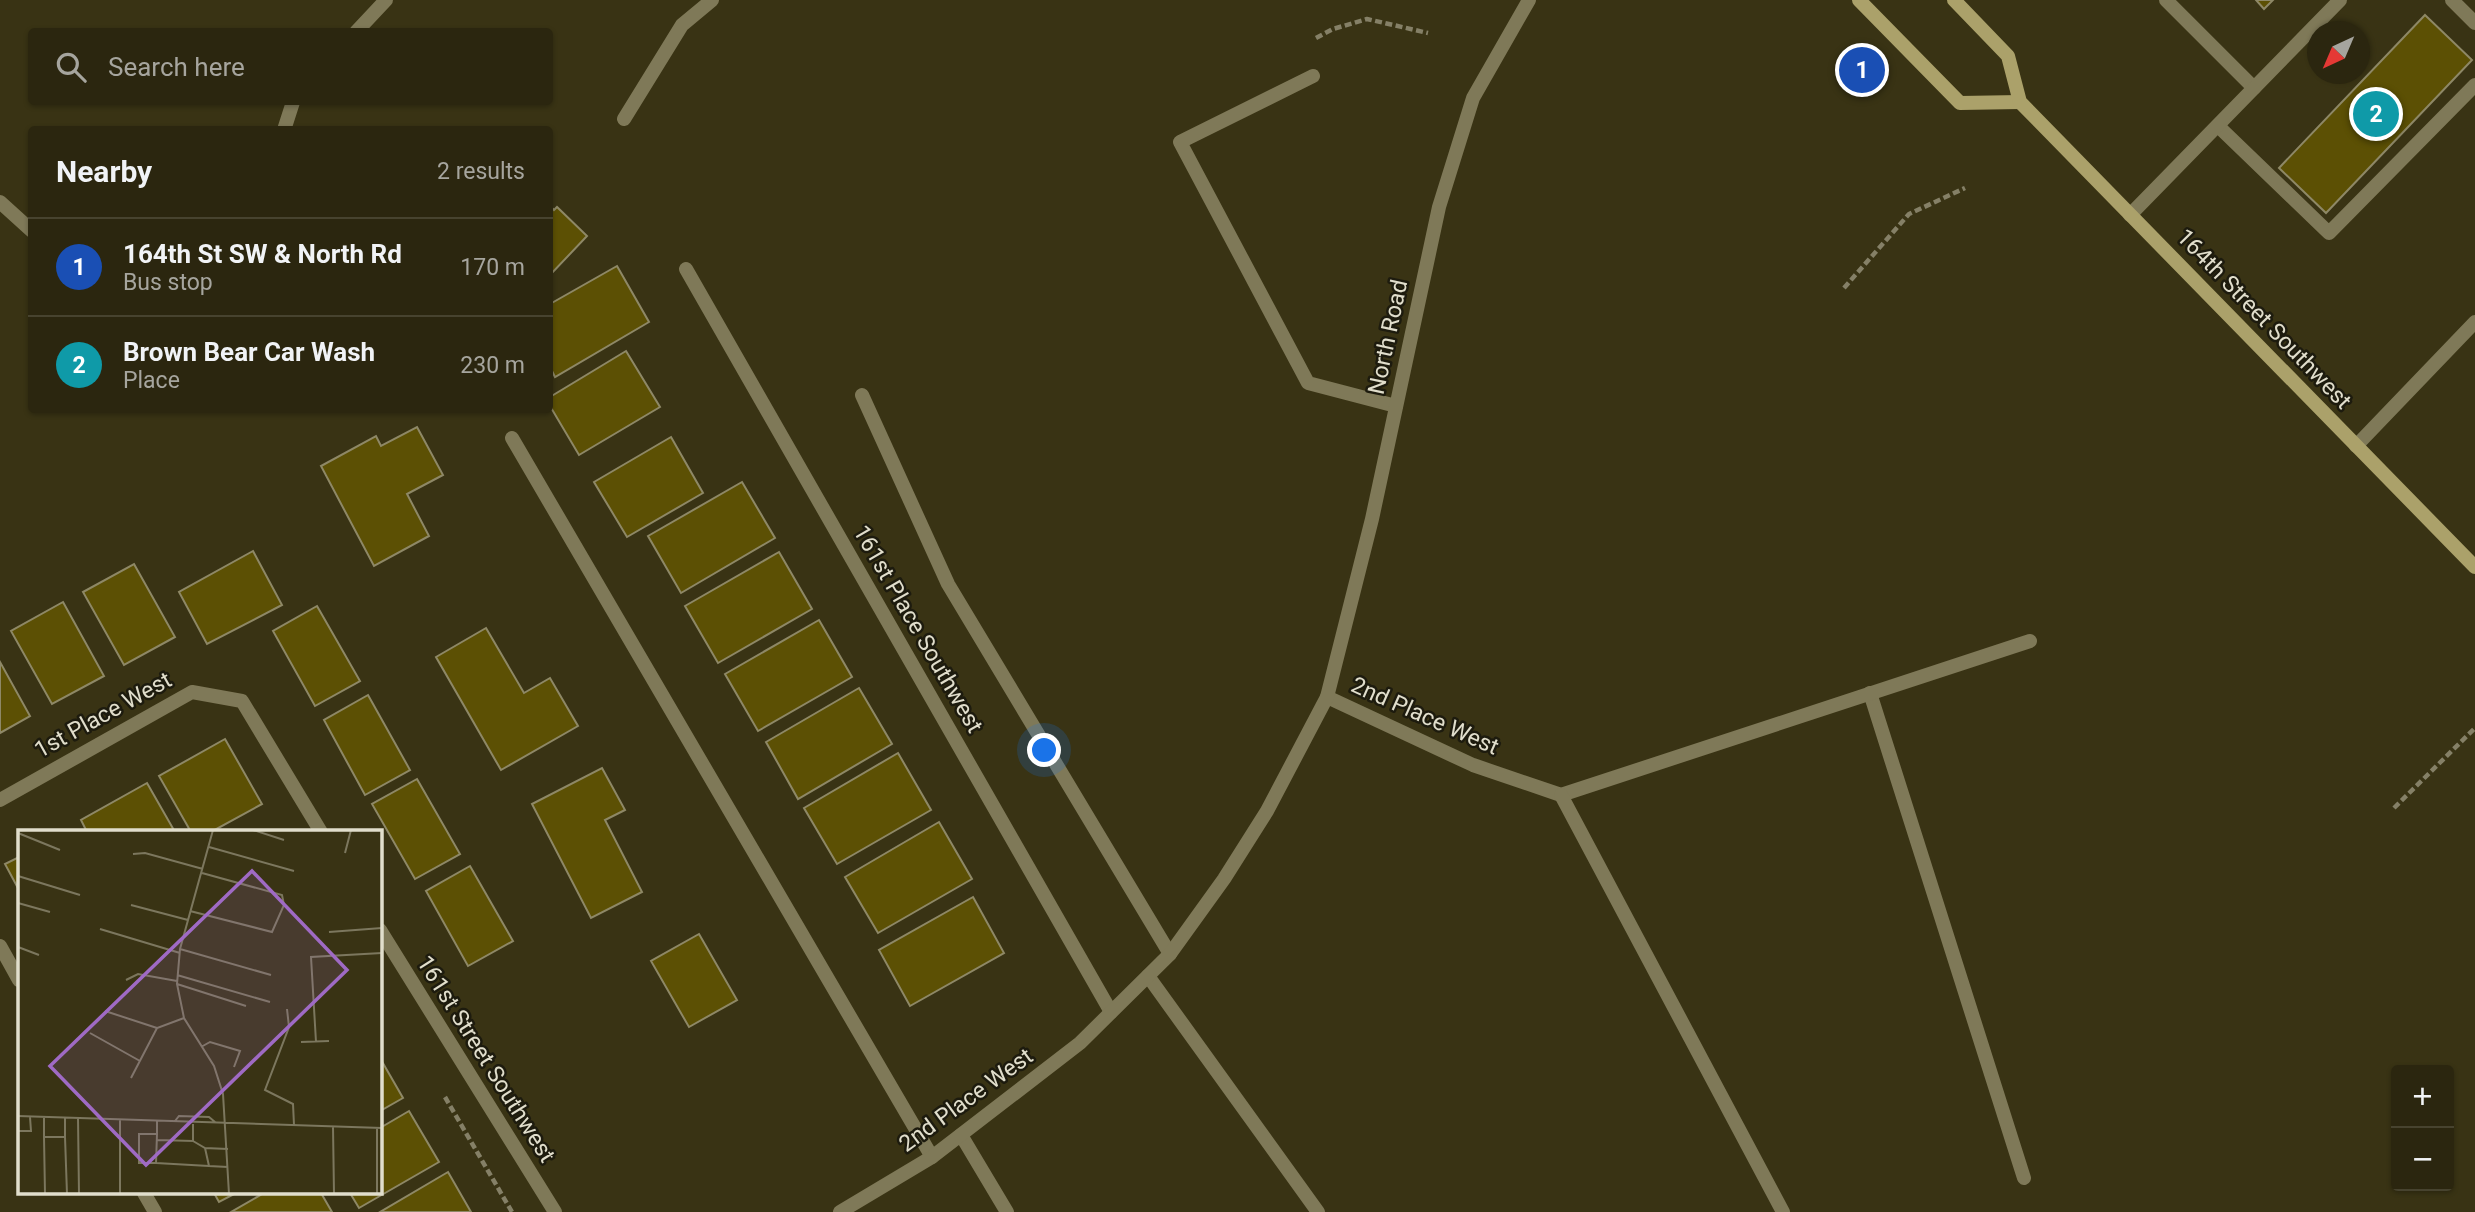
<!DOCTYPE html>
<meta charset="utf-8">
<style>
:root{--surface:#2b260f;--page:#37321d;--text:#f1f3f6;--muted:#a6a59e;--line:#47432f;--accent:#b45309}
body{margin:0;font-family:Roboto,sans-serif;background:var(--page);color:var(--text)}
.controls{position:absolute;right:21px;bottom:21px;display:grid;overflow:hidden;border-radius:7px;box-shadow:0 2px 5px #0004}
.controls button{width:63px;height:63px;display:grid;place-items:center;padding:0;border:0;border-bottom:2px solid var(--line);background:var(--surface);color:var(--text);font:35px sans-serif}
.compass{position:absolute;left:2307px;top:21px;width:63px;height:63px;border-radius:50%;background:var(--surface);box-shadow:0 2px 5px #0004;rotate:224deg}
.you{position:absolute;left:1045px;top:751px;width:24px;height:24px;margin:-18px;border:5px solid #fff;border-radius:50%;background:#1a73e8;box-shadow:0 0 0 10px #1a73e833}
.badge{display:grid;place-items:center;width:46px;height:46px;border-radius:50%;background:var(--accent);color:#fff;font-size:23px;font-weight:700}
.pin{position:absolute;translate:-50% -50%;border:4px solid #fff;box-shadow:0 2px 7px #0006}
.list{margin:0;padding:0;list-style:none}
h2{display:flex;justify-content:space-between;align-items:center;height:91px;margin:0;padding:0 28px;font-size:30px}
h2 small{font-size:23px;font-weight:400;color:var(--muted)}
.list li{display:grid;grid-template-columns:46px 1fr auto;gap:21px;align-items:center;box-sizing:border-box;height:98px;padding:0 28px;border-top:2px solid var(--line)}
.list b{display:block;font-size:26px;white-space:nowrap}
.list p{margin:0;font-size:23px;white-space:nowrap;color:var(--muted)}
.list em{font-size:23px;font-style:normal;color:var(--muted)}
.icon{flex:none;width:38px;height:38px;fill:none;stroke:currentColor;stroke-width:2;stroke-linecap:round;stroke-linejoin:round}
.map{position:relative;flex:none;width:2475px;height:1212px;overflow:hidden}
.search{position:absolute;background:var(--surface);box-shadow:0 2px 5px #0004;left:28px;top:28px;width:525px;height:77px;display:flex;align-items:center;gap:18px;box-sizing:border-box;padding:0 24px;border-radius:7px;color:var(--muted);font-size:26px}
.panel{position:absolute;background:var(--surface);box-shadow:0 2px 5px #0004;left:28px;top:126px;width:525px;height:287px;border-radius:7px}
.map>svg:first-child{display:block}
</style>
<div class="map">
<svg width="2475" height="1212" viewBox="0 0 2475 1212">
<rect width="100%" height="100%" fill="#393314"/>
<!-- building -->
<g fill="#5c5004" stroke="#8e8866" stroke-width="2">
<path d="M2256 0H2273L2264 9Z"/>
<path d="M2425 15 2472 60 2326 213 2279 168Z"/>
<path d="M550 206 554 210 557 207 587 236 550 275Z"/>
<path d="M617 266 649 322 555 377 550 367V304Z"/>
<path d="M626 351 660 407 579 455 550 406V397Z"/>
<path d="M417 427 443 475 407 494 429 536 374 566 321 466 376 436 381 446Z"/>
<path d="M671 437 703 493 627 537 594 482Z"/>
<path d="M742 482 775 538 681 593 648 536Z"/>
<path d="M253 551 282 605 207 644 179 592Z"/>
<path d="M779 552 812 609 718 663 685 606Z"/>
<path d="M134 564 175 637 124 665 83 592Z"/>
<path d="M63 602 104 676 52 704 11 631Z"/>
<path d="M317 606 360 681 315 706 273 631Z"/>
<path d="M819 620 852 677 758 731 725 674Z"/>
<path d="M486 628 524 693 550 678 578 726 501 770 436 657Z"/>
<path d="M0 662 30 716 0 733Z"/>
<path d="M859 688 892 744 798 799 766 742Z"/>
<path d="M368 695 410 770 365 795 324 720Z"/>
<path d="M225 739 262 804 211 832H191L159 776Z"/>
<path d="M898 753 931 810 837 864 804 808Z"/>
<path d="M602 768 625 810 605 820 642 892 591 918 532 804Z"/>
<path d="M417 779 460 854 415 879 372 804Z"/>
<path d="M147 783 175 832H87L81 820Z"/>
<path d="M939 822 972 879 878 933 845 877Z"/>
<path d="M19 857V890L5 864Z"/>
<path d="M470 866 513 941 468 966 426 891Z"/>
<path d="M973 897 1004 953 910 1006 879 950Z"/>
<path d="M699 934 737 1000 689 1027 651 961Z"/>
<path d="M380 1058 403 1098 380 1111Z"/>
<path d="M409 1111 439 1162 359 1208 350 1193H380V1128Z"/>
<path d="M448 1172 471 1212H380Z"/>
<path d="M214 1193H236L219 1202Z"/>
<path d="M264 1193H321L332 1212H231Z"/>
</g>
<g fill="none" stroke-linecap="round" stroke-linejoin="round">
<!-- path -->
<g stroke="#858067" stroke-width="4.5" stroke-dasharray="7 3.5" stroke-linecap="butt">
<path d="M1316 38 1333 29 1367 19 1428 33"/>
<path d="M1844 288 1909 214 1965 188"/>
<path d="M2394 808 2475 728"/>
<path d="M445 1097 512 1212"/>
</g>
<!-- service -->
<g stroke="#7f7958" stroke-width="14">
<path d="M2166 0 2254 88"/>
<path d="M2452 0 2475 23"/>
<path d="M356 32 386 0"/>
<path d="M2218 126 2329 233 2475 85"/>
<path d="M284 130 293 102"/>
<path d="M0 202 32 231"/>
<path d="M2130 215 2340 0"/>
<path d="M512 438 932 1157"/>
<path d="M2356 446 2475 322"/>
<path d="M1870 693 2024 1178"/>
</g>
<!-- minor -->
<g stroke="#7f7958" stroke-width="14">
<path d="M1313 76 1180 142 1308 383 1396 406"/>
<path d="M624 119 682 25 712 0"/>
<path d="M686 269 1111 1012"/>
<path d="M862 395 948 584 1170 954"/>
<path d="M1327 697 1473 765 1561 795 2030 641"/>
<path d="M1561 795 1783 1212"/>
<path d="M0 800 192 692 242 701 321 832"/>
<path d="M380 930 555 1212"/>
<path d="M0 946 19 980"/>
<path d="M1148 976 1318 1212"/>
<path d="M961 1135 1007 1212"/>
<path d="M144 1193 155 1212"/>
</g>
<!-- tertiary -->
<path stroke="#7f7958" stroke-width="14" d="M840 1212 932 1157 1080 1043 1170 954 1224 879 1267 811 1327 697 1372 519 1439 207 1473 98 1529 0"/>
<!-- secondary -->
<g stroke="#aba16a" stroke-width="14">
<path d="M1859 0 1960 103 2020 102"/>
<path d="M1954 0 2008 56 2020 102 2475 567"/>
</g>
</g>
<g text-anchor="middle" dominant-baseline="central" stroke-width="5" stroke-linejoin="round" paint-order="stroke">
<!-- street labels -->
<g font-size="23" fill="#e1decc" stroke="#1d1b0e">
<text transform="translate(2264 319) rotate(46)">164th Street Southwest</text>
<text transform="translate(1388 337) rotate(-78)">North Road</text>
<text transform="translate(918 629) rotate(60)">161st Place Southwest</text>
<text transform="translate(103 715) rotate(-29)">1st Place West</text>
<text transform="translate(1425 716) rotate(24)">2nd Place West</text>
<text transform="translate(486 1059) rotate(58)">161st Street Southwest</text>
<text transform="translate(966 1100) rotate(-36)">2nd Place West</text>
</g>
</g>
<!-- overview -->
<g transform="translate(18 830)">
<rect width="364" height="364" fill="#393314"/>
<path fill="none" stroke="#7c775e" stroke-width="2" d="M195 0 162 119 159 154 166 188 196 236 205 264 211 364M235 0 266 10M0 3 42 20M191 17 276 41M327 23 333 0M115 24 127 23 185 39M0 46 62 65M0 73 32 82M113 75 170 90M172 81 254 102 266 75 264 65 184 43M82 99 162 123M311 102 364 98M0 117 21 125M162 119 253 145M159 145 252 172M108 150 120 144 159 151M159 154 228 176M269 179 271 197 247 260 275 274 276 295M87 181 139 198M72 203 122 231M283 212 311 211M298 212 293 127 364 123M183 217 192 212 222 221 216 237M113 248 139 198 166 188M0 286 364 298M26 287V307H47V288M60 288 61 364M102 289V364M157 291 161 286 191 287 197 292M315 297 316 364M0 301H13L12 287M139 304 138 333H121V304H139V290M26 307 27 364M47 307 49 364M139 310 175 311V294M175 311 187 318 210 319M187 318 191 336 210 337M138 333 191 336M359 364V298"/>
<path fill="#9f6ac4" fill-opacity="0.15" stroke="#9f6ac4" stroke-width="3.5" d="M234 41 329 140 128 335 32 236Z"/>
<rect width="364" height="364" fill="none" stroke="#e1decc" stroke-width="3.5"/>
</g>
</svg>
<div class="controls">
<button>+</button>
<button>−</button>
</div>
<svg class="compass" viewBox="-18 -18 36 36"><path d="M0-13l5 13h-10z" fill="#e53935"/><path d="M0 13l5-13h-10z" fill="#a6a59e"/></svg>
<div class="you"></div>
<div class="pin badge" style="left:1862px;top:70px;background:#1a4fb4">1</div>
<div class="pin badge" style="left:2376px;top:114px;background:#0f9aa8">2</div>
<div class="search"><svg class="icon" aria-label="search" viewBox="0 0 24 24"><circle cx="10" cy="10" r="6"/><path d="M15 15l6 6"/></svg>Search here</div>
<section class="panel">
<h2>Nearby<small>2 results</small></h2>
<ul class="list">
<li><span class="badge" style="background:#1a4fb4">1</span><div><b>164th St SW &amp; North Rd</b><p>Bus stop</p></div><em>170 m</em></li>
<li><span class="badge" style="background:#0f9aa8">2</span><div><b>Brown Bear Car Wash</b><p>Place</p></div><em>230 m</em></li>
</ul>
</section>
</div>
